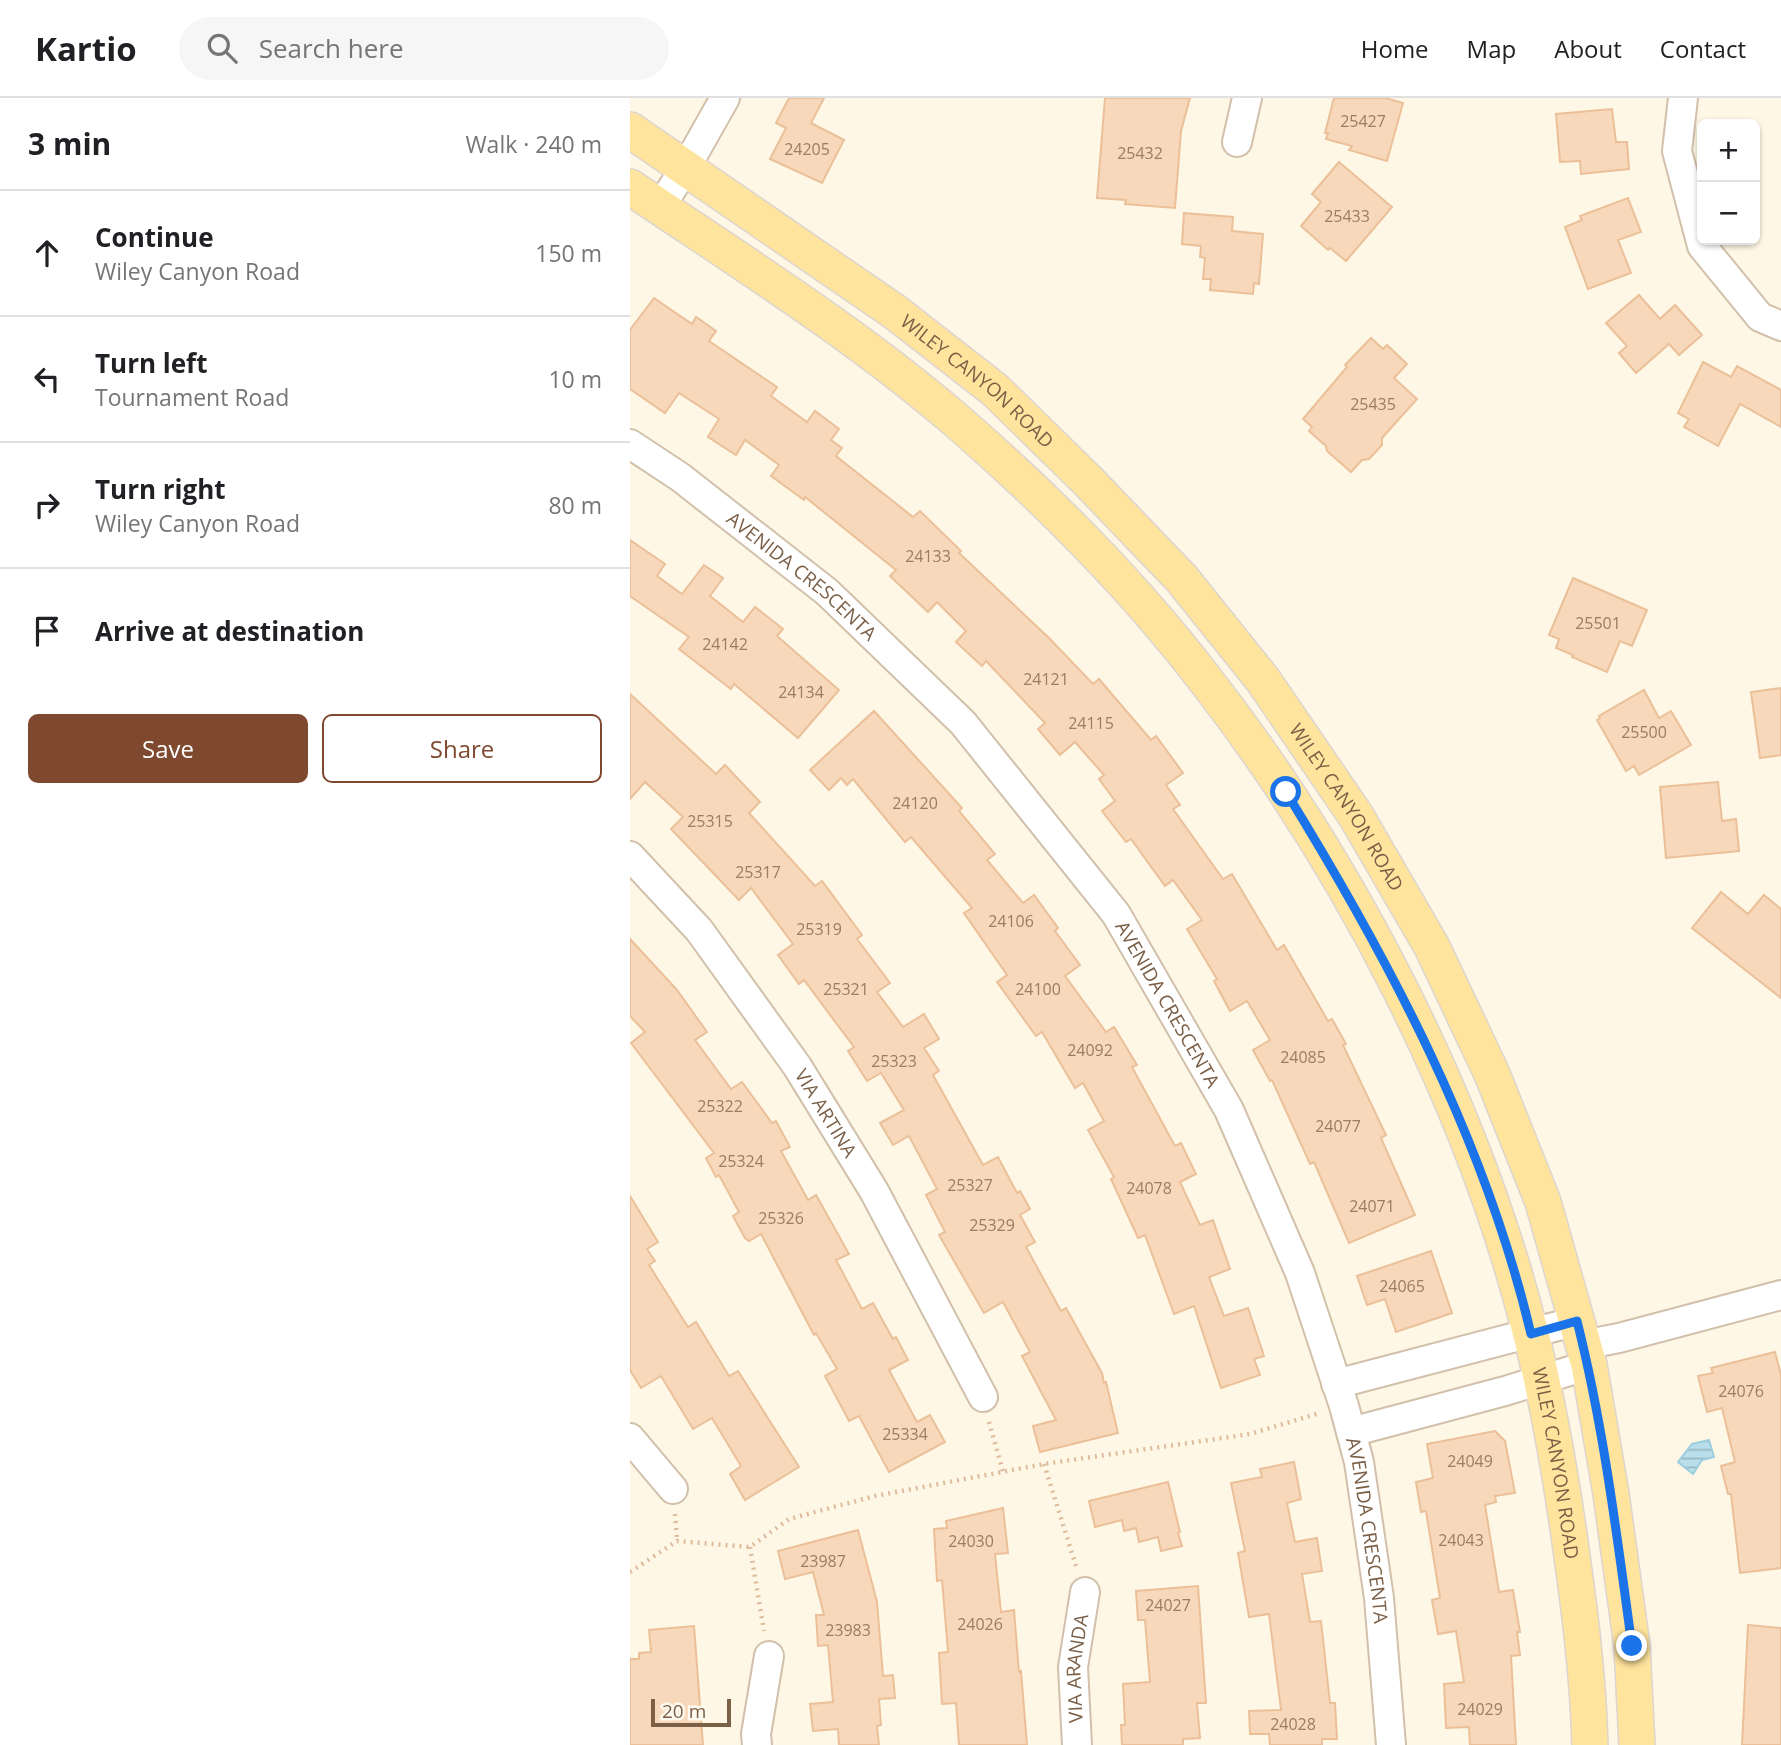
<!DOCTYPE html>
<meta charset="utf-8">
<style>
:root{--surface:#fff;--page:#f6f6f6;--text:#202124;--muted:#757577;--line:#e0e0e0;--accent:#7f4930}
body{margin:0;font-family:"Open Sans",sans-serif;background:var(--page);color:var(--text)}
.controls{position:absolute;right:21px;top:21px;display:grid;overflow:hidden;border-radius:10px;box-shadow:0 2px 5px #0004}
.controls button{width:63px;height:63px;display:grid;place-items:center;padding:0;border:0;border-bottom:2px solid var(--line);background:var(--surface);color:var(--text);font:35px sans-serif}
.scale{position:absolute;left:21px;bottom:18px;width:80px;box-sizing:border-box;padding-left:7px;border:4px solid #7b5f47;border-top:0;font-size:19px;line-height:24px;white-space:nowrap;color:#7b5f47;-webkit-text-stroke:5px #fffaef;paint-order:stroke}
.stop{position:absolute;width:21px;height:21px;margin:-16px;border:5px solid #1a73e8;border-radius:50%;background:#fff}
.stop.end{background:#1a73e8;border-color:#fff;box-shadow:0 2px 7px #0008}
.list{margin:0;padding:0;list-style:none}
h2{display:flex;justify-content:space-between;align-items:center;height:91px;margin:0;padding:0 28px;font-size:30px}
h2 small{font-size:23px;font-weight:400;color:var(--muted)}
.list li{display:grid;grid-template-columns:46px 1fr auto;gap:21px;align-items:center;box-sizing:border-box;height:126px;padding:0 28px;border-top:2px solid var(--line)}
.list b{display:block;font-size:26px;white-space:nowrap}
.list p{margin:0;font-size:23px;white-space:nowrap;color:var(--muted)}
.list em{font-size:23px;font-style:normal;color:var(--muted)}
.actions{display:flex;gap:14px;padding:21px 28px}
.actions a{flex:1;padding:16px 0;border:2px solid var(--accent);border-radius:10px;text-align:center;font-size:24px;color:var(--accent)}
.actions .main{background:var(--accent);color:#fff}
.icon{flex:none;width:38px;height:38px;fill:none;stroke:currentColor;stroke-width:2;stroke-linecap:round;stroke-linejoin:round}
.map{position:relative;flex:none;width:1151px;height:1647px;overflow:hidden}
header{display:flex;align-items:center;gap:42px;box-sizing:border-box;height:98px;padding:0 35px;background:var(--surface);border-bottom:2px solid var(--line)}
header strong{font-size:33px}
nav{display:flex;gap:38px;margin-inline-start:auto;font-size:24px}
.search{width:490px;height:63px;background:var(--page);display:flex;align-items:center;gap:18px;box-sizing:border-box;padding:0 24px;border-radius:38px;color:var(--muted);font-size:26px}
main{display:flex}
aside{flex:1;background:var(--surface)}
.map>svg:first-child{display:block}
</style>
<header>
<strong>Kartio</strong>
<div class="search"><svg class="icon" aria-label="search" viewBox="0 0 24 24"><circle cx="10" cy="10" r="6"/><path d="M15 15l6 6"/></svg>Search here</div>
<nav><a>Home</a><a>Map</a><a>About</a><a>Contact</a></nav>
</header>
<main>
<aside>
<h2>3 min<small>Walk · 240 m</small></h2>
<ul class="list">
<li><svg class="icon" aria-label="ahead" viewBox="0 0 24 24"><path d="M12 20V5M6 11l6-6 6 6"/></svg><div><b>Continue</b><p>Wiley Canyon Road</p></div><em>150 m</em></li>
<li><svg class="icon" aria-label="left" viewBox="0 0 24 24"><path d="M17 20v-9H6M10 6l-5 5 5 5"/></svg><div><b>Turn left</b><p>Tournament Road</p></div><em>10 m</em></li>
<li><svg class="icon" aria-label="right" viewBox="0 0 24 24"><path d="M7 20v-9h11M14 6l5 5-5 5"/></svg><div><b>Turn right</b><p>Wiley Canyon Road</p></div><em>80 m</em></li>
<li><svg class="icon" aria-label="arrive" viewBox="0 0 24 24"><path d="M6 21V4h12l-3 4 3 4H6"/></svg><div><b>Arrive at destination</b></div></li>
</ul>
<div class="actions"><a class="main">Save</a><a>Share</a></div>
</aside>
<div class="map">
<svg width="1151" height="1647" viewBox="0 0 1151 1647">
<defs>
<pattern id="water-rules" width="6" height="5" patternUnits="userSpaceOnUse" patternTransform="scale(1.75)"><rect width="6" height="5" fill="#b8dfeb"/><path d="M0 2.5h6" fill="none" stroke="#9bb8c0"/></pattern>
</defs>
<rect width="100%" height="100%" fill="#fef7e6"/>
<!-- water -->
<path fill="url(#water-rules)" stroke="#9dcede" stroke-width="2" d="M1079 1342 1084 1359 1072 1362 1063 1376 1048 1364 1062 1346Z"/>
<!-- building -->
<g fill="#f7d8bb" stroke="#ebc099" stroke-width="2">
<path d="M159 0H194L181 25 214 42 192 85 140 61 156 30 146 25Z"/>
<path d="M475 0H560L551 33 545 110 495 106 496 102 467 100Z"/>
<path d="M704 0H755L773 5 757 63 719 52 722 48 696 41 698 35H695Z"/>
<path d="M982 11 986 44H997L999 71 951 76 950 63 930 64 926 16Z"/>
<path d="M709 64 762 109 716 163 700 150 698 152 671 128 691 104 682 96Z"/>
<path d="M998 100 1011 134 988 142 1001 175 958 191 935 129 952 122 950 118Z"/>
<path d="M554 115 603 119 602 133 633 136 629 186 624 185 623 196 580 192 581 181H573L575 160 570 159 571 148 552 146Z"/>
<path d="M1009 197 1030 221 1045 207 1072 237 1049 257 1039 246 1006 275 989 255 997 248 976 225Z"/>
<path d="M24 200 62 226 66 219 86 233 79 243 147 289 141 298 177 324 185 313 209 331 201 342 212 350 206 358 283 419 290 413 331 453 329 455 419 540 463 586 469 581 521 642 526 638 553 675 536 687 550 707 543 711 593 781 602 776 647 852 654 847 698 923 702 921 716 946 713 947 756 1037 751 1040 785 1117 719 1145 684 1064 680 1066 642 982 640 983 623 952 640 942 617 903 600 913 584 883 587 881 557 831 572 822 543 782 535 788 501 741 496 744 472 713 485 703 469 681 474 677 445 644 430 657 408 631 415 625 356 563 352 568 326 544 336 533 307 504 298 514 260 478 266 472 175 399 174 402 141 378 149 367 115 342 106 357 78 339 89 321 49 295 35 315 0 291V232Z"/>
<path d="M741 240 753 251 757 247 777 266 764 280 787 301 752 340V347L739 361 732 362 721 374 697 353 696 348 679 333 682 329 673 321 717 269 715 267Z"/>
<path d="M1073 264 1101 279 1107 268 1151 292V329L1110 306 1088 348 1054 329 1059 321 1048 315Z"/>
<path d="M0 442 35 466 27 478 52 496 74 467 93 480 80 498 113 524 125 509 153 531 147 538 209 592 168 640 104 586 101 591 49 551 59 539 0 498Z"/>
<path d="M943 480 1017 512 1002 548 990 543 977 574 942 559 943 557 926 550 929 541 919 537Z"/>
<path d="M1151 590V657L1130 660 1121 594Z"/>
<path d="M1014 592 1029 620 1041 613 1061 647 1009 677 1004 668 996 673 967 622 970 620 969 618Z"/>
<path d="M0 596 86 676 95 667 130 704 119 715 185 788 192 783 232 837 227 841 260 885 247 894 273 929 294 916 309 941 294 950 309 973 303 977 353 1067 368 1059 387 1095 390 1093 400 1111 390 1117 405 1144 396 1149 431 1213 436 1210 472 1275 474 1285 476 1284 488 1335 410 1354 403 1328 426 1322 392 1258 400 1254 373 1204 354 1215 309 1137 315 1134 296 1097 307 1091 279 1038 263 1047 250 1025 274 1012 251 975 237 983 218 953 224 949 174 882 169 886 148 857 163 846 121 790 109 802 41 731 53 719 15 684 0 701Z"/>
<path d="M244 613 332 710 329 713 365 756 357 762 393 805 404 797 428 830 425 833 450 867 435 878 476 934 484 929 507 967 502 969 545 1048 551 1045 566 1076 550 1084 570 1127 583 1122 600 1171 579 1179 594 1218 618 1210 634 1258 624 1261 630 1277 591 1290 564 1208 544 1216 515 1137 508 1140 481 1081 484 1079 458 1032 474 1023 453 985 445 990 412 934 406 938 367 884 377 877 334 815 342 810 281 739 275 744 223 681 217 687 211 680 199 692 180 672Z"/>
<path d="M1088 684 1092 723 1106 721 1109 753 1036 760 1030 689Z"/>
<path d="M1091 794 1118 816 1134 797 1151 811V900L1062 830Z"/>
<path d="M0 841 47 892 77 934 65 942 101 991 112 984 142 1025 146 1023 160 1049 151 1053 178 1102 186 1097 219 1156 206 1162 232 1211 243 1205 263 1241 266 1239 278 1262 259 1272 287 1324 300 1317 315 1344 259 1374 229 1318 219 1323 195 1278 207 1271 186 1235 184 1237 131 1136 119 1143 115 1140 103 1118 109 1114 89 1077 86 1079 76 1060 84 1055 1 945 15 934 0 918Z"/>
<path d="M0 1098 28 1144 17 1151 25 1163 19 1167 58 1229 66 1224 99 1278 108 1273 169 1369 115 1402 100 1376 111 1368 82 1320 63 1331 31 1278 11 1290 0 1272Z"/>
<path d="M801 1153 822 1215 766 1234 755 1201 737 1207 727 1178Z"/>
<path d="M1145 1254 1151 1277V1470L1110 1475 1101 1396H1098L1091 1368 1105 1364 1092 1310 1077 1314 1068 1278 1083 1275 1081 1270Z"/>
<path d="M865 1333 875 1343 885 1395 865 1398 866 1404 855 1407 869 1494 883 1492 890 1534H887L890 1557 881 1558 886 1647H840L839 1629 816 1630 814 1586 834 1584 826 1533 808 1536 802 1502 810 1500 796 1413 791 1414 786 1384 803 1380 797 1346Z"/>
<path d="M664 1364 671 1401 657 1405 665 1444 687 1440 692 1473 672 1476 680 1524 691 1523 700 1605H705L707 1641H692V1647H640L639 1636H620L619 1613 651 1612 639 1516 619 1519 608 1455 615 1453 601 1385 632 1379 630 1371Z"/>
<path d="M538 1384 550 1434 548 1435 552 1448 531 1453 528 1439 509 1444 506 1430 494 1433 492 1422 465 1429 459 1403Z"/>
<path d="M373 1410 378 1455 365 1456 371 1514 384 1512 389 1574 391 1573 397 1647H329L326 1605 312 1606 309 1555 318 1554 312 1482 307 1483 304 1431 317 1430 316 1423Z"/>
<path d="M228 1432 247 1504 253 1578 263 1577 265 1600 249 1601 251 1627 247 1628 249 1647H209L208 1631 183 1633 180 1606 203 1604 198 1547 188 1548 186 1517H194L183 1474 155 1481 148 1453Z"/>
<path d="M568 1488 576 1605H567L570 1640 553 1641V1647H492L491 1627H495L493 1586 520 1584 515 1522H508L506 1493Z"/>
<path d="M1118 1527 1151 1530V1647H1112Z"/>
<path d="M64 1528 73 1647H0V1561H9V1555L21 1554 19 1532Z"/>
</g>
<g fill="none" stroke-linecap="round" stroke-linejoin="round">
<!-- minor casing -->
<g stroke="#d2c0aa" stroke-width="32">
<g id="minor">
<path d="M1053 0 1047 53 1072 148 1130 219 1151 228"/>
<path d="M607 44 617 0"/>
<path d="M30 109 56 69 95 0"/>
<path id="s1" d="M0 346 50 379 197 494 333 625 486 816 599 1012 670 1175 714 1308 729 1364 749 1500 761 1647"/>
<path id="s2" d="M0 758 69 832 167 968 244 1093 353 1299"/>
<path d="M953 1247 989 1240 1151 1197"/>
<path d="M706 1286 947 1223"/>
<path d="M721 1334 875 1293 959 1267"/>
<path d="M0 1340 43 1391"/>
<path d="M127 1647 126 1636 139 1558"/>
<path id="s3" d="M447 1647 443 1569 455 1494"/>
</g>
</g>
<!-- major casing -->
<g stroke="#ddd5cf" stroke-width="38">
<g id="major">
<path id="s4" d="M0 32 265 214 365 292 458 383 552 481 633 582 726 718 802 849 862 976 913 1104 959 1267 981 1396 1002 1548 1007 1647"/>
<path id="s5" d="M0 89C114 166 231 239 335 330 422 406 504 489 574 580 719 766 840 1000 899 1229 917 1298 929 1367 939 1437 949 1507 958 1576 960 1647"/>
</g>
</g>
<!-- path -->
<g stroke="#ddbc9d" stroke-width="4.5" stroke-dasharray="2 5" stroke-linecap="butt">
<path d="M359 1324 373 1374"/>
<path d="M414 1366 446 1468"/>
<path d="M45 1416 47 1442"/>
<path d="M120 1449 134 1533"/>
<path d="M0 1474 47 1443 120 1449 159 1421 245 1398 414 1366 620 1336 690 1315"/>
</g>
<!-- minor -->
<use href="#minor" stroke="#fff" stroke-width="28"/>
<!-- major -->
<use href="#major" stroke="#ffe49d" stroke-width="35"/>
</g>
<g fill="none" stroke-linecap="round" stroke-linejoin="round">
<!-- route -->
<path stroke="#1a73e8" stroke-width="9" d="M656 694C760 863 855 1042 901 1236L947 1223C974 1330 987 1439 1002 1548"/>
</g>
<g text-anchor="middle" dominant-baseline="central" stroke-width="6" stroke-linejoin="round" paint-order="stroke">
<!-- number labels -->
<g font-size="16" fill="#9a7d64">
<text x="733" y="23">25427</text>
<text x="177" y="51">24205</text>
<text x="510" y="55">25432</text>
<text x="717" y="118">25433</text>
<text x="743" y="306">25435</text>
<text x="298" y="458">24133</text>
<text x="968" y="525">25501</text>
<text x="95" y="546">24142</text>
<text x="416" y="581">24121</text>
<text x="171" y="594">24134</text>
<text x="461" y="625">24115</text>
<text x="1014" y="634">25500</text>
<text x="285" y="705">24120</text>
<text x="80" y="723">25315</text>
<text x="128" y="774">25317</text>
<text x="381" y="823">24106</text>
<text x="189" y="831">25319</text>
<text x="216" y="891">25321</text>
<text x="408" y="891">24100</text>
<text x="460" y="952">24092</text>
<text x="673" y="959">24085</text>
<text x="264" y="963">25323</text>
<text x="90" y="1008">25322</text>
<text x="708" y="1028">24077</text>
<text x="111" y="1063">25324</text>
<text x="340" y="1087">25327</text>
<text x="519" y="1090">24078</text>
<text x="742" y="1108">24071</text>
<text x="151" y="1120">25326</text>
<text x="362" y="1127">25329</text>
<text x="772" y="1188">24065</text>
<text x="1111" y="1293">24076</text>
<text x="275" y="1336">25334</text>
<text x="840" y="1363">24049</text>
<text x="831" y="1442">24043</text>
<text x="341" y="1443">24030</text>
<text x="193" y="1463">23987</text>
<text x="538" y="1507">24027</text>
<text x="350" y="1526">24026</text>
<text x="218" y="1532">23983</text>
<text x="850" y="1611">24029</text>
<text x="663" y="1626">24028</text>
</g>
<!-- street labels -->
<g font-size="19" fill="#7b5f47" stroke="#fffaef">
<text stroke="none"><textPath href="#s4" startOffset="429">WILEY CANYON ROAD</textPath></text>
<text stroke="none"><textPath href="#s1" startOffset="217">AVENIDA CRESCENTA</textPath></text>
<text stroke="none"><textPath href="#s4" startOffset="996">WILEY CANYON ROAD</textPath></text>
<text stroke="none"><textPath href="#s1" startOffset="784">AVENIDA CRESCENTA</textPath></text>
<text stroke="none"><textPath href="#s2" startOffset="324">VIA ARTINA</textPath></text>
<text stroke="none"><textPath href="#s5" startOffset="1629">WILEY CANYON ROAD</textPath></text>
<text stroke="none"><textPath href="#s1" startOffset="1351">AVENIDA CRESCENTA</textPath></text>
<text stroke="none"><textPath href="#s3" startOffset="77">VIA ARANDA</textPath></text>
</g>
</g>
</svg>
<div class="controls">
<button>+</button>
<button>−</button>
</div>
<div class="scale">20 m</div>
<div class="stop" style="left:656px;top:694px"></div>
<div class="stop end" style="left:1002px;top:1548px"></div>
</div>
</main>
